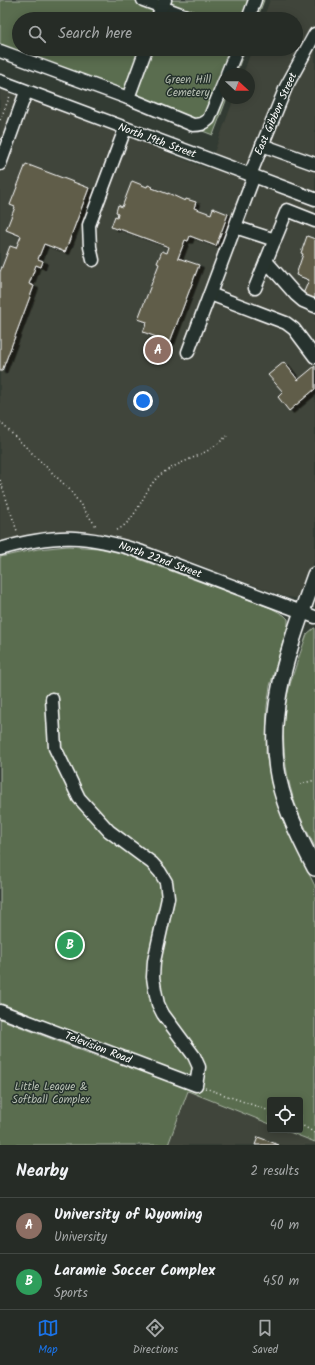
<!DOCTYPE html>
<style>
:root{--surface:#262c26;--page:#2e342e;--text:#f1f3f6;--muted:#a4a7a7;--line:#424843;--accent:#1a73e8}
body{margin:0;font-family:Kalam,sans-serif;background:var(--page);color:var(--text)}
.controls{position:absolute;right:12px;bottom:12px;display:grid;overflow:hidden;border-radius:4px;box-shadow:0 2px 10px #0003}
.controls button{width:36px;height:36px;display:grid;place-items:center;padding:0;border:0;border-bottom:1px solid var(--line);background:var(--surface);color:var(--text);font:20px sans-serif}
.compass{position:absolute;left:219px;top:68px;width:36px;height:36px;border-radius:50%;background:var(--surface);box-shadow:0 2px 10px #0003;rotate:111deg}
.you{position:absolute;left:143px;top:401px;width:14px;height:14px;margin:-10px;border:3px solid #fff;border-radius:50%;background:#1a73e8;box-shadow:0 0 0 6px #1a73e833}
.badge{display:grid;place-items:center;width:26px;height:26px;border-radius:50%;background:var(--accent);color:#fff;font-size:13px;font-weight:700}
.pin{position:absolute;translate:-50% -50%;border:2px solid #fff;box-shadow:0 1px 4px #0006}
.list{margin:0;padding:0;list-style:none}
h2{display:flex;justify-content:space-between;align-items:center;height:52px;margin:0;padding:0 16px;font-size:17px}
h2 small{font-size:13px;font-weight:400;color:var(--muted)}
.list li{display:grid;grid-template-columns:26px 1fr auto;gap:12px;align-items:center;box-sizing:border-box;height:56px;padding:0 16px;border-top:1px solid var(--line)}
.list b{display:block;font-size:15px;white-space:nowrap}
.list p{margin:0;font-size:13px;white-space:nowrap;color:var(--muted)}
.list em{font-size:13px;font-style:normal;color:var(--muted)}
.icon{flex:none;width:22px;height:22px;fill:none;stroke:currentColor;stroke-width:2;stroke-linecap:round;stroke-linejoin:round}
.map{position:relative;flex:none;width:315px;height:1145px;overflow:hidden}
.search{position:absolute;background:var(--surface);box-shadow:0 2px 10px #0003;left:12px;right:12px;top:12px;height:44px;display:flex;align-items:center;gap:10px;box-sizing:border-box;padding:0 14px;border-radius:22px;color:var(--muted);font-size:15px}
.sheet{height:164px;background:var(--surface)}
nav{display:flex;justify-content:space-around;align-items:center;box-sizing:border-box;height:56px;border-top:1px solid var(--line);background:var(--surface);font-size:11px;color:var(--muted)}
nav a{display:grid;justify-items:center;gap:2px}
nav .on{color:var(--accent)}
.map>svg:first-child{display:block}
</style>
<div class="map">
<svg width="315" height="1145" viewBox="0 0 315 1145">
<defs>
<filter id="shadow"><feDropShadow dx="4.5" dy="2.5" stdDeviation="0" flood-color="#0009"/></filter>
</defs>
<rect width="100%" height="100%" fill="#323b33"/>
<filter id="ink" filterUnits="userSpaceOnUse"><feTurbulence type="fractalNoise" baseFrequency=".025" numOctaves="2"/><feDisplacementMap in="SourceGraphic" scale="8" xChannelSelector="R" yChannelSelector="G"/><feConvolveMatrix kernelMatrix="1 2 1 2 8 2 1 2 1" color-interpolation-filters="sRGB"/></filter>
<g filter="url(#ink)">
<!-- built -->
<g fill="#40453a">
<path d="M270 0H315V558L304 590 296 598 286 597 164 552 111 535 81 531 31 534 0 541V85L208 169 234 98H249V74H243L252 49H296V19H263Z"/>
<path d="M188 1091 270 1124V1130H284L315 1142V1145H168Z"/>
</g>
<!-- green -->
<g fill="#5a6d4f" stroke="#acb6a7">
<path d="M0 0H264L257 19H19V49H245L236 74H225V98H227L213 135 0 55Z"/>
<path d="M68 546 98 548 125 554 271 608 284 615 288 619V625L270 686 267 706 266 753 271 782 286 828 315 886V1142L284 1130H300V1100H270V1124L188 1091 168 1145H0V1019L101 1058 106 1042H104L103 1044 0 1003V557L38 549Z"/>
<path d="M314 628H315V847C307 831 298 814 293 797 285 771 282 742 284 715 287 687 298 660 307 634Z"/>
</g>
<!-- building -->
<g fill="#605d4a" stroke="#fff" filter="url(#shadow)">
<path d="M26 164 89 188 65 252 44 244 38 259 43 261 41 267 36 265 29 284 34 286 2 371H0V272L10 246 16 248 21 236 6 230 15 207 10 205Z"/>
<path d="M132 181 147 187 148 185 153 187 152 188 168 194V193L185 201 186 199 196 202 194 208 211 214 213 208 228 214 216 246 190 236 188 241 185 240 178 258 199 265 170 342 143 332 147 322 138 319 159 264 157 263 162 251 167 253 169 247 117 228 116 229 111 227 115 216 117 217 118 213 116 212 118 205 122 207Z"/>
<path d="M307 236 315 239V299L303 294 309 280 296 275 303 254 301 253Z"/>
<path d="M284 362 298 380 315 366V389L289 411 278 397 283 392 268 375Z"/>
<path d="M258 1137 279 1145H255Z"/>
</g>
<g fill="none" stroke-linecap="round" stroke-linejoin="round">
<!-- minor casing -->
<g stroke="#fff" stroke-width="15">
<g id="minor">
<path d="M143 0 194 19"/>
<path d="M157 19 165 0"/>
<path d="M248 19 255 0"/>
<path d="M0 51 128 98 193 125C200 125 204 124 209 119L225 80"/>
<path d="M227 74 237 49"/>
<path d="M0 81 315 199"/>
<path d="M128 98 146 49"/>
<path d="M262 145 315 164"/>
<path d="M0 164 26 92"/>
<path d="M250 175 286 87 315 34"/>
<path d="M235 227 275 240"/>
<path d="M93 260 90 247 89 225 125 129"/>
<path d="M266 261 296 295 303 301 315 306"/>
<path d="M255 288 287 210 315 221"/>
<path d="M210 294 286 323 294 329 315 357"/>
<path d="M188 352 254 176"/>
<path d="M0 549C55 533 87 534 142 552L315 617"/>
<path d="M0 1011 196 1085 199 1067 194 1056 163 1014 158 1004 155 990 153 977 154 961 168 898 166 882 160 872 152 863 109 831 79 798 55 748 52 699"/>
</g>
</g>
<!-- major casing -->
<g stroke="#fff" stroke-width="18">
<path id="major" d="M315 575C289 648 258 724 285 802 293 825 304 847 315 868"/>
</g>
<!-- path -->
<g stroke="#fff" stroke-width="1.5" stroke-dasharray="1 3" stroke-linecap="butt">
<path d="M0 120 10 96"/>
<path d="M0 422 69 489 96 526"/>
<path d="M0 480 17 531"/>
<path d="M117 530C138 520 142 492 158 477 171 465 191 460 207 451 214 447 221 441 227 436"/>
<path d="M300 784 315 780"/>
<path d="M205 1088 270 1111"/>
<path d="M300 1124 315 1133"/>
</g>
<!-- minor -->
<use href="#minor" stroke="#26332d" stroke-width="12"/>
<!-- major -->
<use href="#major" stroke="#26332d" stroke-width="15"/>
</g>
</g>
<g text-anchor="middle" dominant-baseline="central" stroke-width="3" stroke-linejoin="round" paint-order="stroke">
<!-- park labels -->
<g font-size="11" fill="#b5bdb0" stroke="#26332d">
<text x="188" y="80">Green Hill<tspan x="188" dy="13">Cemetery</tspan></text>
<text x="51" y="1087">Little League &amp;<tspan x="51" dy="13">Softball Complex</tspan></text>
</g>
<!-- street labels -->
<g font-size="11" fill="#fff" stroke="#26332d">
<text transform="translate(276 114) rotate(-66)">East Gibbon Street</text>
<text transform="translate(157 141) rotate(20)">North 19th Street</text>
<text transform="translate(160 560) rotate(20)">North 22nd Street</text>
<text transform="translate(98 1048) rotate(21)">Television Road</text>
</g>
</g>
</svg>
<div class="controls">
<button><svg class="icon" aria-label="locate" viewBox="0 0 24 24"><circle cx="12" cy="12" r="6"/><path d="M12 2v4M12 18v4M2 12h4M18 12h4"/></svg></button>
</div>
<svg class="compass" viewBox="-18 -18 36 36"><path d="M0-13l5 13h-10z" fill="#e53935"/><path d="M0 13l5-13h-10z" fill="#a4a7a7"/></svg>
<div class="you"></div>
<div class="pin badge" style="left:158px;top:350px;background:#8d6e63">A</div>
<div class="pin badge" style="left:70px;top:945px;background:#2e9e5b">B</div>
<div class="search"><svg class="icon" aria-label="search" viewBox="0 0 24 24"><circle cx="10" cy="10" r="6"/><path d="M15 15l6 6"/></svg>Search here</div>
</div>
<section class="sheet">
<h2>Nearby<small>2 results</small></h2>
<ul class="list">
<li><span class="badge" style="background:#8d6e63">A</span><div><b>University of Wyoming</b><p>University</p></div><em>40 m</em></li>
<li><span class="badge" style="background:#2e9e5b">B</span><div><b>Laramie Soccer Complex</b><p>Sports</p></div><em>450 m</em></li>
</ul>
</section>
<nav>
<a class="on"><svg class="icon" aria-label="map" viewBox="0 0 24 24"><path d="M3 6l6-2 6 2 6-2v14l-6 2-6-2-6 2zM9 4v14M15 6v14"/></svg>Map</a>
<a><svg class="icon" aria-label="directions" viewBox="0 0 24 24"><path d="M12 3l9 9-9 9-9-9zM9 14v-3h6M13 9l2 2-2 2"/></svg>Directions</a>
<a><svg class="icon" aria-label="saved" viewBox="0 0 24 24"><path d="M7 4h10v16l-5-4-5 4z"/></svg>Saved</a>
</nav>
